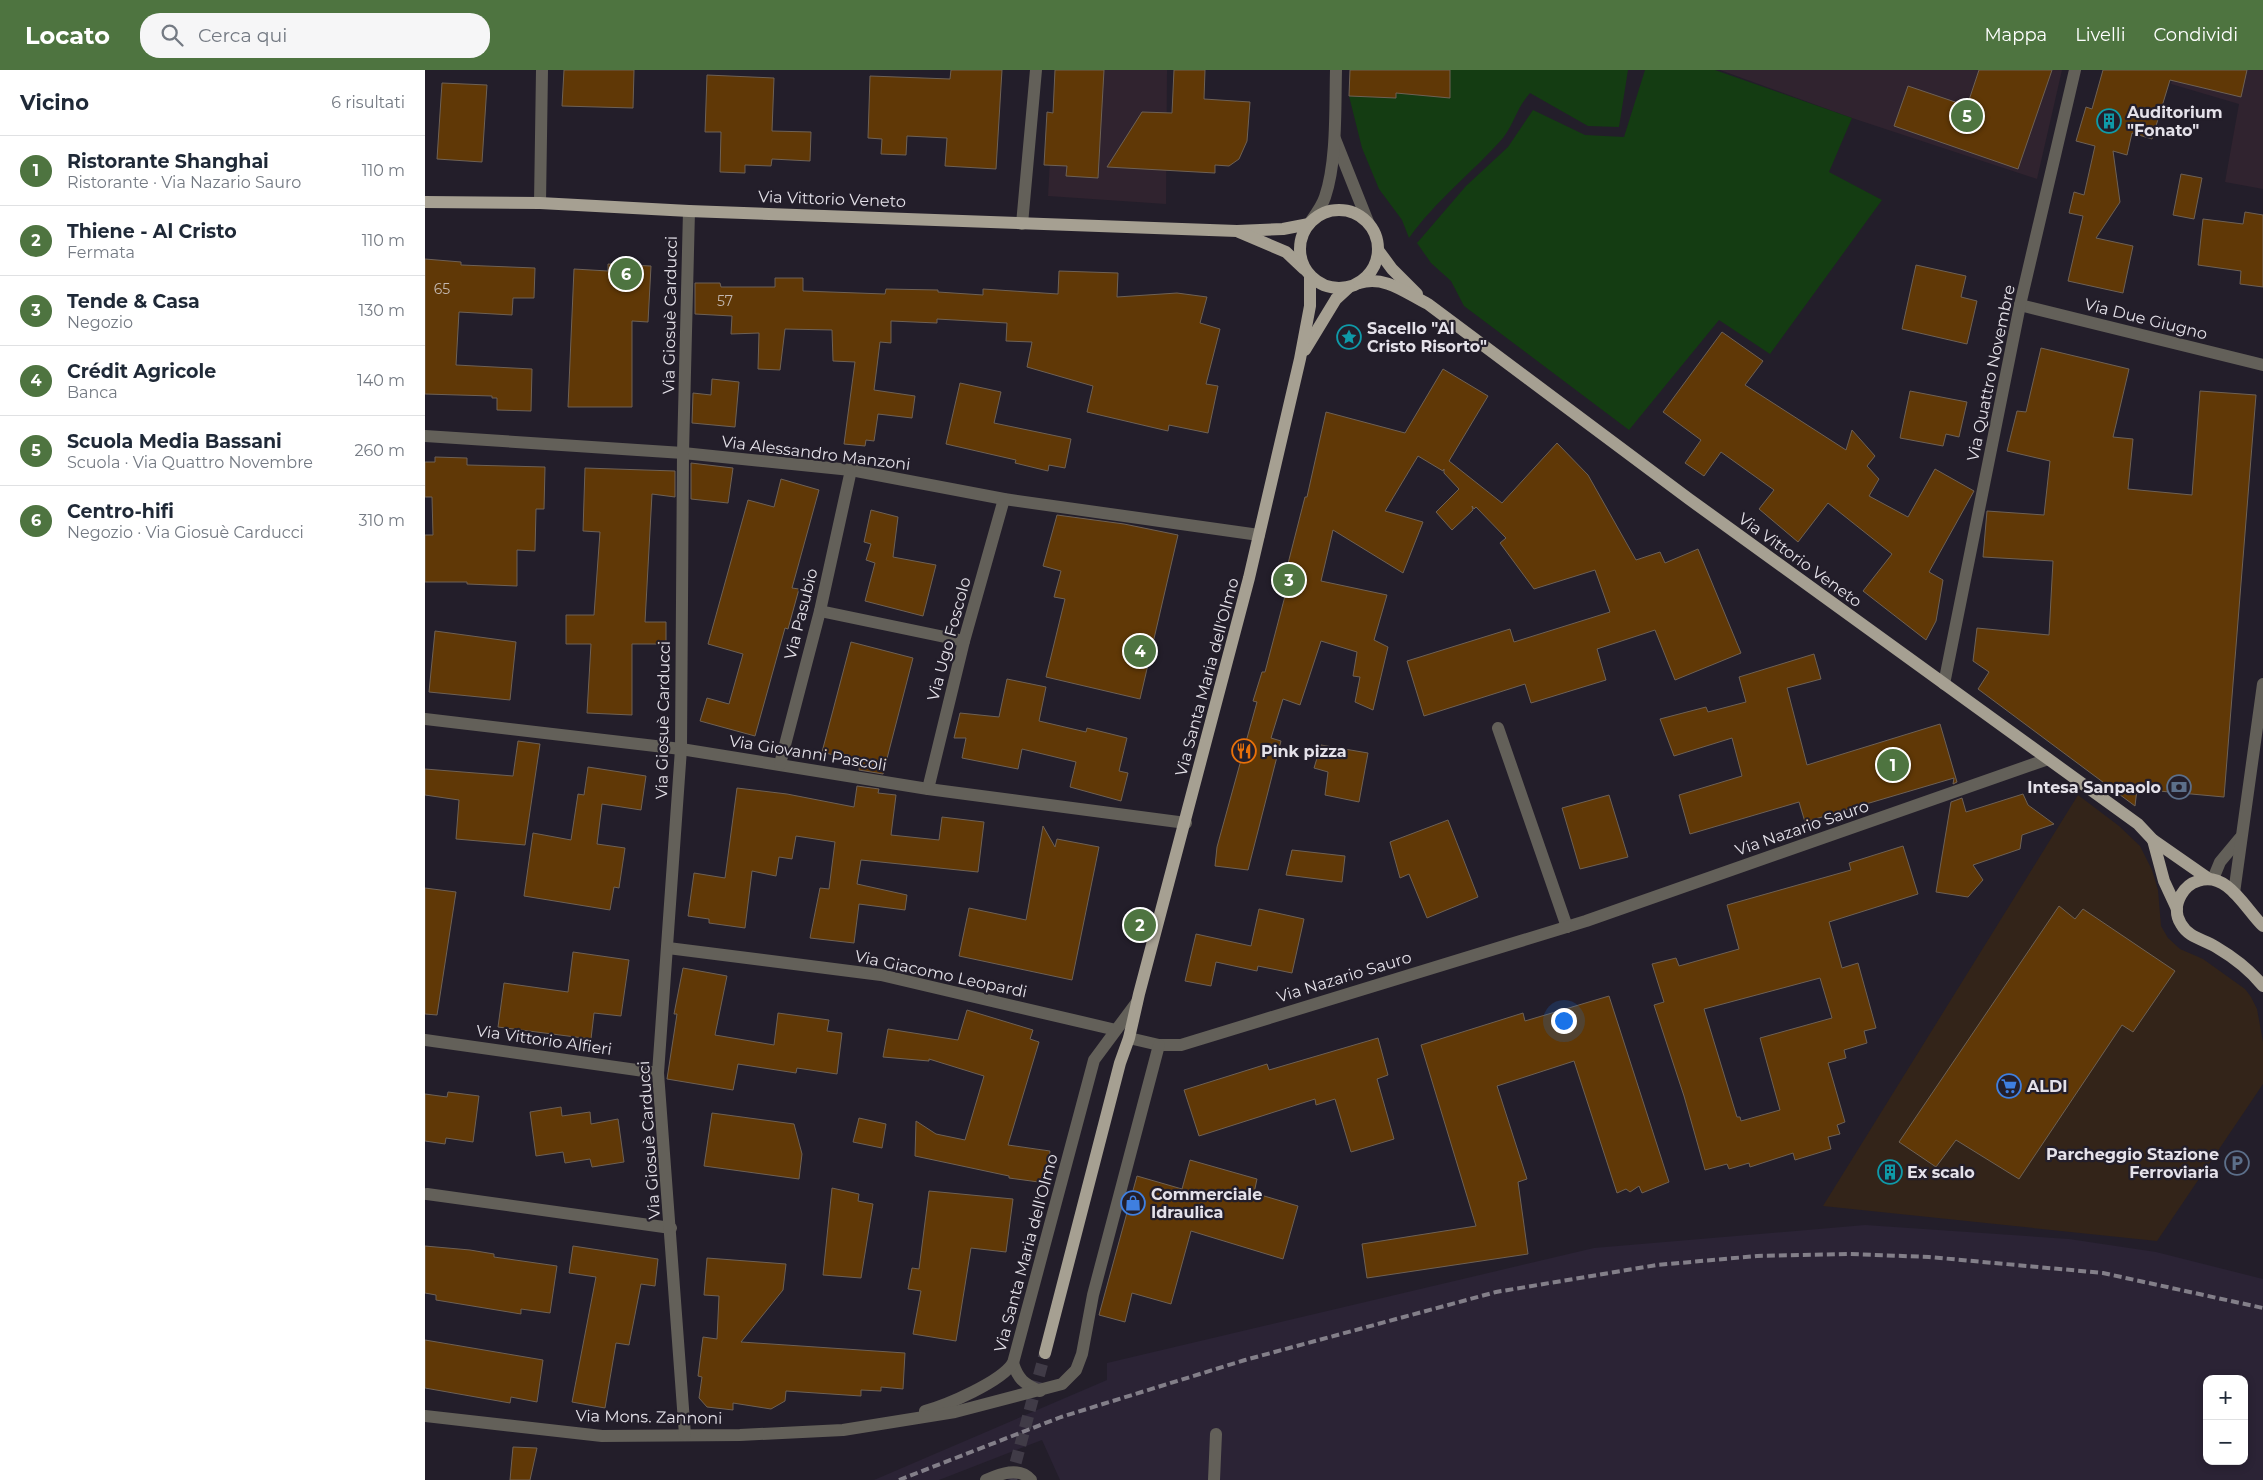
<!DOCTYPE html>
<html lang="it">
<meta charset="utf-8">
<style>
:root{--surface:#fff;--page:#f6f6f7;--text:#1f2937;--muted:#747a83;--line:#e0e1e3;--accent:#4e7440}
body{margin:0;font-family:Montserrat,sans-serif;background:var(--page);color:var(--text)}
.controls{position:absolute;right:15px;bottom:15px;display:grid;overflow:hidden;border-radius:10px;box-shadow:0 2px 8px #0003}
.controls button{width:45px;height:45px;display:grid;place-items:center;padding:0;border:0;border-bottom:1px solid var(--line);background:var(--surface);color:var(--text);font:25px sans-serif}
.you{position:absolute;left:1138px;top:950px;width:18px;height:18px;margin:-12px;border:4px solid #fff;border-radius:50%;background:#1a73e8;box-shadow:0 0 0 8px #1a73e833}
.badge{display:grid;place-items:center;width:32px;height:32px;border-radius:50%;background:var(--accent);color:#fff;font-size:16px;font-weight:700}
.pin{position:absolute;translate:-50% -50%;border:2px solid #fff;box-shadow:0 1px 5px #0006}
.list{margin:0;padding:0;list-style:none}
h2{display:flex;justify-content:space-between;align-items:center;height:65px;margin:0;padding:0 20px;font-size:21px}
h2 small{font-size:16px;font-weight:400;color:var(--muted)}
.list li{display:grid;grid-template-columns:32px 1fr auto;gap:15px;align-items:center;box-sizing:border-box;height:70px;padding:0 20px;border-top:1px solid var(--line)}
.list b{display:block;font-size:19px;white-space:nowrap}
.list p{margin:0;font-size:16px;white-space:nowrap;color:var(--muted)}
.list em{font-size:16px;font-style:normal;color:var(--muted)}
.icon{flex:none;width:28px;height:28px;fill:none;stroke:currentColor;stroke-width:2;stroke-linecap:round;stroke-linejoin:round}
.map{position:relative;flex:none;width:1838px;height:1410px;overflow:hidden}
header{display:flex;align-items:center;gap:30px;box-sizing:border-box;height:70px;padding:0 25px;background:var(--accent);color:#fff}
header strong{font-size:24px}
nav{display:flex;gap:28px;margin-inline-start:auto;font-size:18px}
.search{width:350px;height:45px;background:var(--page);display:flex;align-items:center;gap:12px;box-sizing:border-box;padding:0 18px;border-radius:20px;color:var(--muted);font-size:19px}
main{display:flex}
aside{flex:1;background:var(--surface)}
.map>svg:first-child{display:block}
</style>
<header>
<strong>Locato</strong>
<div class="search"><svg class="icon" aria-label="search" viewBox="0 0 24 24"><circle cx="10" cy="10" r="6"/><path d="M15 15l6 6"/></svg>Cerca qui</div>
<nav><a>Mappa</a><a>Livelli</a><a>Condividi</a></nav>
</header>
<main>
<aside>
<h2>Vicino<small>6 risultati</small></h2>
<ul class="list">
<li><span class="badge">1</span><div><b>Ristorante Shanghai</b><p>Ristorante · Via Nazario Sauro</p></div><em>110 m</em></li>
<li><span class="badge">2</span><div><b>Thiene - Al Cristo</b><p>Fermata</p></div><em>110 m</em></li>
<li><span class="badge">3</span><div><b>Tende &amp; Casa</b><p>Negozio</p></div><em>130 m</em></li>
<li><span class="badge">4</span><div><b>Crédit Agricole</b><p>Banca</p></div><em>140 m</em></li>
<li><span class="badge">5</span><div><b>Scuola Media Bassani</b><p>Scuola · Via Quattro Novembre</p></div><em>260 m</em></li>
<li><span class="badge">6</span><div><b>Centro-hifi</b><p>Negozio · Via Giosuè Carducci</p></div><em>310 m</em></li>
</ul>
</aside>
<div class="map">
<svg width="1838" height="1410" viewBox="0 0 1838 1410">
<rect width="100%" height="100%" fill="#231e2a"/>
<!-- commercial -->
<path fill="#332419" d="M1653 725 1694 756 1715 776 1727 800 1733 820 1736 856 1743 868 1755 879 1778 889 1820 919 1826 927 1832 939 1838 972V1014L1732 1171 1398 1136Z"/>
<!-- built -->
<path fill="#2b2335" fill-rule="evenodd" d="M1440 1155 1644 1169 1731 1182 1838 1209V1410H635L617 1370 514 1410H449L682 1310V1293L1169 1178ZM1782 1309H1819V1391H1782Z"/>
<!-- education -->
<g fill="#30232f">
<path d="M630 0H742L741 134 623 126Z"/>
<path d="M1295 0H1637L1612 109 1427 48Z"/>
<path d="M1749 0H1838V119L1800 112 1814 34 1746 14Z"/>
</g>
<!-- green -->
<g fill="#143c12">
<path d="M972 0H1203L1194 57 1163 56 1105 23C1091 39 1090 52 1078 68 1048 102 1011 130 984 168L977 150 954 119 937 78 924 26 971 28Z"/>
<path d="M1220 0H1290L1427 48 1404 102 1457 130 1345 284 1294 250 1204 360 1039 236 1026 211 1006 193 992 173 1041 116 1083 77 1108 40 1160 65 1199 67Z"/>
</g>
<!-- building -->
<g fill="#603806" stroke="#6e6155" fill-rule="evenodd">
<path d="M139 0H209L208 38 137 36Z"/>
<path d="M526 0H577L571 99 520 96 522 68 482 66 481 85 456 84 457 69 443 68 445 6 525 9Z"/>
<path d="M630 0H679L673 108 641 106 642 96 619 95 622 42 628 43Z"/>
<path d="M749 0H780L779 29 825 32 822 71 814 89 804 96 790 95V103L682 97 717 42 747 43Z"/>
<path d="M925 0H1025V28L971 23V28L924 26Z"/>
<path d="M1554 0H1627L1593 99 1469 56 1483 16 1542 36Z"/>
<path d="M1678 0H1822L1816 27 1745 10 1727 69 1707 63 1702 85 1688 81 1695 132 1671 168 1708 176 1698 223 1643 211 1658 146 1644 143 1649 122 1659 125 1670 76 1651 71 1661 37 1667 39Z"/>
<path d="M282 5 349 8 347 61 386 62 385 91 347 89 346 96 320 95V103L295 102 296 62H280Z"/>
<path d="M17 13 62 15 57 92 12 89Z"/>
<path d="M1756 104 1777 108 1769 149 1748 145Z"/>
<path d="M1820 142 1838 145V217L1815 214 1816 201 1773 195 1778 149 1818 154Z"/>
<path d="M0 189 36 192V195L110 198 109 228H88L87 245 34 242 31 295 107 299 106 341 72 340V328H67V326L0 324Z"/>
<path d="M183 194 226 196 223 252 207 251V337H143L149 199 183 201Z"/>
<path d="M1491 195 1541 206 1536 227 1552 231 1542 274 1477 259Z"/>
<path d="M634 201 693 203 692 227 752 223 782 227 775 253 795 259 781 314 793 316 783 363 744 355 743 361 662 342 668 316 602 297 607 272 581 271 582 253 512 249V253L466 251V273L455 272 449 320 490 326 487 348 453 344 449 371 441 370 440 376 419 374 430 292 408 291 407 260 360 259 355 300 333 299 334 263 306 264 307 246 270 244V213H295L296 217H350V208H378V221L460 224 461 219 513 220V222L558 225V219L633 224Z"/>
<path d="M1297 262 1338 291 1320 315 1421 380 1427 360 1450 386 1442 396 1454 409 1444 426 1483 447 1510 399 1549 421 1504 502 1518 510 1511 551 1501 570 1438 521 1467 484 1403 433 1373 472 1334 439 1349 420 1296 382 1279 406 1260 393 1276 370 1238 342Z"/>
<path d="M1616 278 1704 299 1688 367 1708 369 1703 419 1767 425 1775 321 1831 325 1799 727 1712 719 1710 736 1553 619 1564 602 1548 591 1552 558 1624 565 1628 491 1558 487 1562 441 1619 445 1625 391 1582 381 1592 341 1601 342Z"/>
<path d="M1018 299 1063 326 1024 391 1077 433 1132 373 1163 405 1211 490 1235 482 1240 493 1273 479 1316 583 1250 610 1230 560 1172 579 1181 610 1106 633 1100 614 999 646 982 591 1085 559 1089 572 1185 542 1170 500 1109 519 1075 473 1081 468 1051 437 1049 439 1047 436 1048 440 1027 460 1011 442 1034 419 1019 403V399L1018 401 993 386 960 441 998 452 978 503 908 460 896 511 962 525 949 570 963 577 948 640 930 632 935 607 928 606 932 582 896 571 875 635 858 629 846 668 856 671 823 800 790 796 792 777 832 632 828 631 837 602H840L860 526 855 525 880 427H882L901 342 980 363Z"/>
<path d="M287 309 314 312 310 357 267 353 268 323 286 325Z"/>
<path d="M535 313 576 322 569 353 646 369 640 398 624 395 623 401 590 393 591 390 521 374Z"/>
<path d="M1485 321 1542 332 1534 367 1521 364 1518 376 1475 368Z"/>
<path d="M10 387 42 388V395L120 397 119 439H111L110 481 92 480V516L42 514V512H0V465H8L7 427H0V392H10Z"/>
<path d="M266 393 308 398 303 433 266 429Z"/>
<path d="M160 398 250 401V427L227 424 220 552H241V574H207V645L162 643 166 574H141V545H169L175 462 158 461Z"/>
<path d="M356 409 394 420 367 518 374 519 363 559 360 558 330 666 275 651 282 628 304 634 318 584 283 574 323 430 349 437Z"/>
<path d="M446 440 473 447 468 487 511 495 498 546 440 531 450 493 441 490 446 474 439 472Z"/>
<path d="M632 445 699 454 753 465 715 629 621 607 640 529 629 527 636 501 618 496Z"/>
<path d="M10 561 91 572 85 630 4 622Z"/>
<path d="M426 572 488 588 458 704 434 700 435 692 397 682Z"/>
<path d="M1389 584 1396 609 1362 618 1382 695 1515 654 1532 712 1528 714 1529 708 1380 752 1374 732 1265 764 1254 725 1317 706 1307 668 1249 686 1235 649 1281 637 1283 642 1321 632 1314 607Z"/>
<path d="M582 609 621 617 614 651 661 662 662 658 702 668 694 701 703 703 696 731 645 717 651 692 597 679 593 699 537 688 541 668H529L535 643 574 647Z"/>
<path d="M93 671 115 674 100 775 31 769 34 730 0 725V699L88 706Z"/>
<path d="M896 675 943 683 934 732 900 725 903 702 889 698Z"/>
<path d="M163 697 221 706 216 740 177 734 172 774 200 778 194 818 189 817 185 840 99 826 108 763 146 770 153 724 159 725Z"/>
<path d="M432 716 454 719 453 723 471 725 466 765 514 770 517 747 559 752 553 802 436 790 432 814 482 825 480 840 434 834 429 873 385 868 395 818 404 819 410 772 371 766 367 789 354 787 351 806 327 801 320 858 284 853V849L263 846 269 803 300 808 312 718 362 724 429 737Z"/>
<path d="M1598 724 1603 735 1629 754 1597 765 1595 779 1548 795 1558 810 1543 827 1511 822 1526 732 1537 728 1541 742Z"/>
<path d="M1184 725 1203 787 1155 799 1137 738Z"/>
<path d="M1023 750 1053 827 1002 848 984 804 975 808 965 772Z"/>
<path d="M618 756 630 777 632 769 674 777 647 910 534 886 544 838 601 850Z"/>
<path d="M1478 776 1493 824 1404 852 1417 898 1433 893 1451 958 1439 961 1442 973 1419 980 1421 988 1403 993 1420 1052 1412 1055 1415 1064 1403 1067 1406 1079 1370 1090 1368 1083 1325 1097 1324 1093 1304 1099 1302 1094 1280 1100 1259 1026 1229 935 1239 932 1227 894 1251 888 1254 896 1314 879 1302 835 1426 800 1424 793ZM1395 908 1407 948 1335 968 1355 1040 1316 1051 1315 1047H1312L1279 939Z"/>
<path d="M867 780 920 786 917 812 861 805Z"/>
<path d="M0 818 31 822 12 945 0 944Z"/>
<path d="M1634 836 1650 849 1658 839 1750 901 1708 962 1697 955 1594 1109 1531 1070 1511 1097 1474 1072Z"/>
<path d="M834 839 879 849 867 903 833 896 832 901 791 892 786 916 760 911 771 864 826 876Z"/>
<path d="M148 882 204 890 196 946 169 943 166 969 73 957 79 913 143 922Z"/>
<path d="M258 898 302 906 290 965 349 975 353 943 404 950 402 961 417 963 412 1004 372 998 371 1003 313 994 308 1020 242 1009 252 944H249Z"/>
<path d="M1184 926 1244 1112 1217 1123 1214 1116 1205 1122 1201 1119 1192 1123 1149 991 1072 1016 1102 1109 1093 1112 1103 1184 942 1208 937 1174 1051 1156 996 975 1098 943 1100 951Z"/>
<path d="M542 940 608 960 605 969 614 972 583 1075 625 1081 621 1113 584 1108V1106L490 1086 491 1051 511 1064 540 1070 559 1006 504 989V991L458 987 463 959 533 970Z"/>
<path d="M953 968 963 1005 952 1009 969 1069 926 1082 910 1029 891 1035 890 1029 774 1066 759 1020 842 994 844 1000Z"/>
<path d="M23 1022 54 1026 48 1072 21 1068 20 1074 0 1071V1024L22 1027Z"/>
<path d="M136 1037 137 1046 165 1042 166 1054 193 1049 199 1092 167 1097 165 1089 140 1093 138 1082 111 1086 105 1042Z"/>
<path d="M287 1043 369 1054 377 1084 374 1109 279 1096Z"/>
<path d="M434 1048 461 1054 457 1078 428 1072Z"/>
<path d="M765 1090 832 1109 829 1123 873 1136 858 1189 766 1161 746 1234 707 1223 700 1252 674 1245 712 1106 757 1119Z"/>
<path d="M407 1118 434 1124 433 1131 448 1134 436 1208 398 1205Z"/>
<path d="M504 1121 588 1129 581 1182 546 1178 531 1271 488 1264 496 1221 483 1219 487 1198 494 1199Z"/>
<path d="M0 1176 45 1180 69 1184V1187L132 1196 125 1243 96 1239V1244L11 1230V1225L0 1223Z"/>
<path d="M148 1176 233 1189 230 1216 216 1214 204 1275 191 1273 180 1338 147 1332 171 1207 144 1203Z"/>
<path d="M282 1188 361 1194 358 1220 316 1272 480 1283 478 1319 456 1317V1321L436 1320V1326L361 1321 360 1331 346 1339 308 1333V1340L282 1337 274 1328 277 1307 273 1306 278 1267 292 1269 294 1226 279 1225Z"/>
<path d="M0 1270 118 1290 112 1332 86 1327 85 1333 0 1318Z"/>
<path d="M88 1377 112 1378 105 1410H85Z"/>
</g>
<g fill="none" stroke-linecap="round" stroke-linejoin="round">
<!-- major-tunnel -->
<path stroke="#403b47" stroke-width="12" stroke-dasharray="12 6" stroke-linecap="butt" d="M586 1410 620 1283"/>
<!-- minor -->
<g stroke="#636059" stroke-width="12">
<path d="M910 69 943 152"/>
<path d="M115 133 117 0"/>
<path d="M886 151C891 144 897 136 900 127 912 92 910 38 911 0"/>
<path d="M597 154 611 0"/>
<path d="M1595 235 1838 295"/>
<path d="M0 366 258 383 426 400 579 429 834 465"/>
<path d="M395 541 539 571"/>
<path d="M1519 614 1595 235 1650 0"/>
<path d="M0 649 256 679 503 719 761 753"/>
<path d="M1073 658 1142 857"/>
<path d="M355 694 395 541 426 400"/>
<path d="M503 719 539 571 579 429"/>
<path d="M1788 809 1795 792 1815 768"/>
<path d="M1809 823 1838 614"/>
<path d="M243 878 456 905 691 960"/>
<path d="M704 968 734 975H756L1161 851 1623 689"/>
<path d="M0 970 233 1003"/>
<path d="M2 1124 246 1158"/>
<path d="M588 1293C593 1309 599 1314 615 1321"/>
<path d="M500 1341C522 1335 576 1312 588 1293L669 990 712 932"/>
<path d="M0 1346 177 1366 315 1365 418 1360 530 1342 637 1314 651 1300 657 1284 668 1225 734 975"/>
<path d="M260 1365 233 1003 256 679 258 383 264 141"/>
<path d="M561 1410C575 1404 594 1396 606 1410"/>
<path d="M789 1410 791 1364"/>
</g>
<!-- major -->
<g stroke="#a6a092" stroke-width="12">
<path d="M0 132 115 133 264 141 812 161 858 159 884 154"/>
<circle cx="914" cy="179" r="39"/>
<path d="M814 162 861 182 879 199"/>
<path d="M953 180 967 199 992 224"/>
<path d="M934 213C960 205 981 223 1003 234L1264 429 1713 754 1728 770 1784 809"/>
<path d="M880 280 911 229 924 217"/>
<path d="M1728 770 1739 811 1752 839"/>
<path d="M1838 856C1821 840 1802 800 1773 811 1766 813 1760 818 1756 825 1751 834 1750 845 1756 854 1764 868 1778 869 1791 877 1808 887 1825 900 1838 916"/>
<path d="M620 1283 695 993 704 968 714 924 824 508 875 289 885 236V206"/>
</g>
<!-- rail -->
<path stroke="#837f89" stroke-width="4" stroke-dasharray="8 4" stroke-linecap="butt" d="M474 1410 636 1347 820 1290 1071 1222 1232 1195 1332 1186 1424 1184 1504 1187 1678 1203 1838 1238"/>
</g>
<!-- icons -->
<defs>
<g id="building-ring" transform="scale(1.25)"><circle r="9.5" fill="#231e2a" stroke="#0f9aa8" stroke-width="1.5"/><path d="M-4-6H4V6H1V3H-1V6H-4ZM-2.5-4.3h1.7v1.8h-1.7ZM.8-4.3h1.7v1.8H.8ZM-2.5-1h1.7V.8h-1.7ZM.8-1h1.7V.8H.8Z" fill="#0f9aa8"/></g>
<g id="sight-ring" transform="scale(1.25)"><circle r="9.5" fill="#231e2a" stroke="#0f9aa8" stroke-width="1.5"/><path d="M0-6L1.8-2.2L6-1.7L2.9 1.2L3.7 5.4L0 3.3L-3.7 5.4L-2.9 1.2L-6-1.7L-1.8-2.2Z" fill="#0f9aa8"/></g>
<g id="restaurant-ring" transform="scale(1.25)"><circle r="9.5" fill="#231e2a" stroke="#e8710a" stroke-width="1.5"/><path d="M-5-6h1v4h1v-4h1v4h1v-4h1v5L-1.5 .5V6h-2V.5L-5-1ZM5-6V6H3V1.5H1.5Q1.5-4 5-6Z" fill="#e8710a"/></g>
<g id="bank-ring" transform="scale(1.25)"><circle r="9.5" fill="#231e2a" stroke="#5c6f8a" stroke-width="1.5"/><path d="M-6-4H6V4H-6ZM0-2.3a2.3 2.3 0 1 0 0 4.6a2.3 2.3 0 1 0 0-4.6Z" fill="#5c6f8a"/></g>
<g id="supermarket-ring" transform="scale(1.25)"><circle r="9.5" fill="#231e2a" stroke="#3f7fe0" stroke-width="1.5"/><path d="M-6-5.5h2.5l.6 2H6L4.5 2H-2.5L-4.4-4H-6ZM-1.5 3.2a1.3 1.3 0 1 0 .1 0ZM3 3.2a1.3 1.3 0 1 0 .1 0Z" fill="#3f7fe0"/></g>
<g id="parking-ring" transform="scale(1.25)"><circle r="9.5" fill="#231e2a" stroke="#5c6f8a" stroke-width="1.5"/><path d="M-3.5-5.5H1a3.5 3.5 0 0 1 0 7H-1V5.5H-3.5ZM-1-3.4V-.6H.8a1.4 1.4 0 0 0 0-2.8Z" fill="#5c6f8a"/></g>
<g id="shop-ring" transform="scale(1.25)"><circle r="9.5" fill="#231e2a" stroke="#3f7fe0" stroke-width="1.5"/><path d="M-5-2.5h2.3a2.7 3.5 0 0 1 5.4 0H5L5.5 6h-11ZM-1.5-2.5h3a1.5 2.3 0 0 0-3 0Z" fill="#3f7fe0"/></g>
</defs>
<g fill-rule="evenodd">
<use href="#building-ring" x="1684" y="51"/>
<use href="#sight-ring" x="924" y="267"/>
<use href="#restaurant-ring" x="819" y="681"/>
<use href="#bank-ring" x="1754" y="717"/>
<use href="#supermarket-ring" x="1584" y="1016"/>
<use href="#parking-ring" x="1812" y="1093"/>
<use href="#building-ring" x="1465" y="1102"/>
<use href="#shop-ring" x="708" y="1133"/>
</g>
<g text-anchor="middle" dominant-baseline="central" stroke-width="4.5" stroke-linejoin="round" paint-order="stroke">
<!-- number labels -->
<g font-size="14" fill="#c3b7b0">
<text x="17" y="219">65</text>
<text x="300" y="231">57</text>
</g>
<!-- poi labels -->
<g font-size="16" font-weight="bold" fill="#e4e1e9" stroke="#231e2a" text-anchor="start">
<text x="1702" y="42">Auditorium<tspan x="1702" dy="18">"Fonato"</tspan></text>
<text x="942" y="258">Sacello "Al<tspan x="942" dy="18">Cristo Risorto"</tspan></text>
<text x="836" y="681">Pink pizza</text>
<text x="1736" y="717" text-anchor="end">Intesa Sanpaolo</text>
<text x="1602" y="1016">ALDI</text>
<text x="1794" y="1084" text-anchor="end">Parcheggio Stazione<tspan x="1794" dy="18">Ferroviaria</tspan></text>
<text x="1482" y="1102">Ex scalo</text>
<text x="726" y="1124">Commerciale<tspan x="726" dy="18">Idraulica</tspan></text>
</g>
<!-- street labels -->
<g font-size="16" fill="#e4e1e9" stroke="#231e2a">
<text transform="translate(407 129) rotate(2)">Via Vittorio Veneto</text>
<text transform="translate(245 245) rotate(-89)">Via Giosuè Carducci</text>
<text transform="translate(1721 249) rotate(14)">Via Due Giugno</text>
<text transform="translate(1566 303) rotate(-78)">Via Quattro Novembre</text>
<text transform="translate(391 383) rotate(7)">Via Alessandro Manzoni</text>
<text transform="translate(1375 490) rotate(36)">Via Vittorio Veneto</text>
<text transform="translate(376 544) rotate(-76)">Via Pasubio</text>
<text transform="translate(524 569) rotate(-75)">Via Ugo Foscolo</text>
<text transform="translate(782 607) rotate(-75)">Via Santa Maria dell'Olmo</text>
<text transform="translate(238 650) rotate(-89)">Via Giosuè Carducci</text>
<text transform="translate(383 683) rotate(9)">Via Giovanni Pascoli</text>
<text transform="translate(1377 758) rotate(-19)">Via Nazario Sauro</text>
<text transform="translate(516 904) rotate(12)">Via Giacomo Leopardi</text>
<text transform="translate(919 907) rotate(-17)">Via Nazario Sauro</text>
<text transform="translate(119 970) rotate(8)">Via Vittorio Alfieri</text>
<text transform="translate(224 1070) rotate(-94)">Via Giosuè Carducci</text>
<text transform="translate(601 1183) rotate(-75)">Via Santa Maria dell'Olmo</text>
<text transform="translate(224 1347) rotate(1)">Via Mons. Zannoni</text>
</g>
</g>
</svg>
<div class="controls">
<button>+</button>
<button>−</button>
</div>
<div class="you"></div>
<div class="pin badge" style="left:1468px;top:695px">1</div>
<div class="pin badge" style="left:715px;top:855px">2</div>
<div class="pin badge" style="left:864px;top:510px">3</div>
<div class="pin badge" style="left:715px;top:581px">4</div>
<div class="pin badge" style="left:1542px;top:46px">5</div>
<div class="pin badge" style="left:201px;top:204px">6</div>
</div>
</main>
